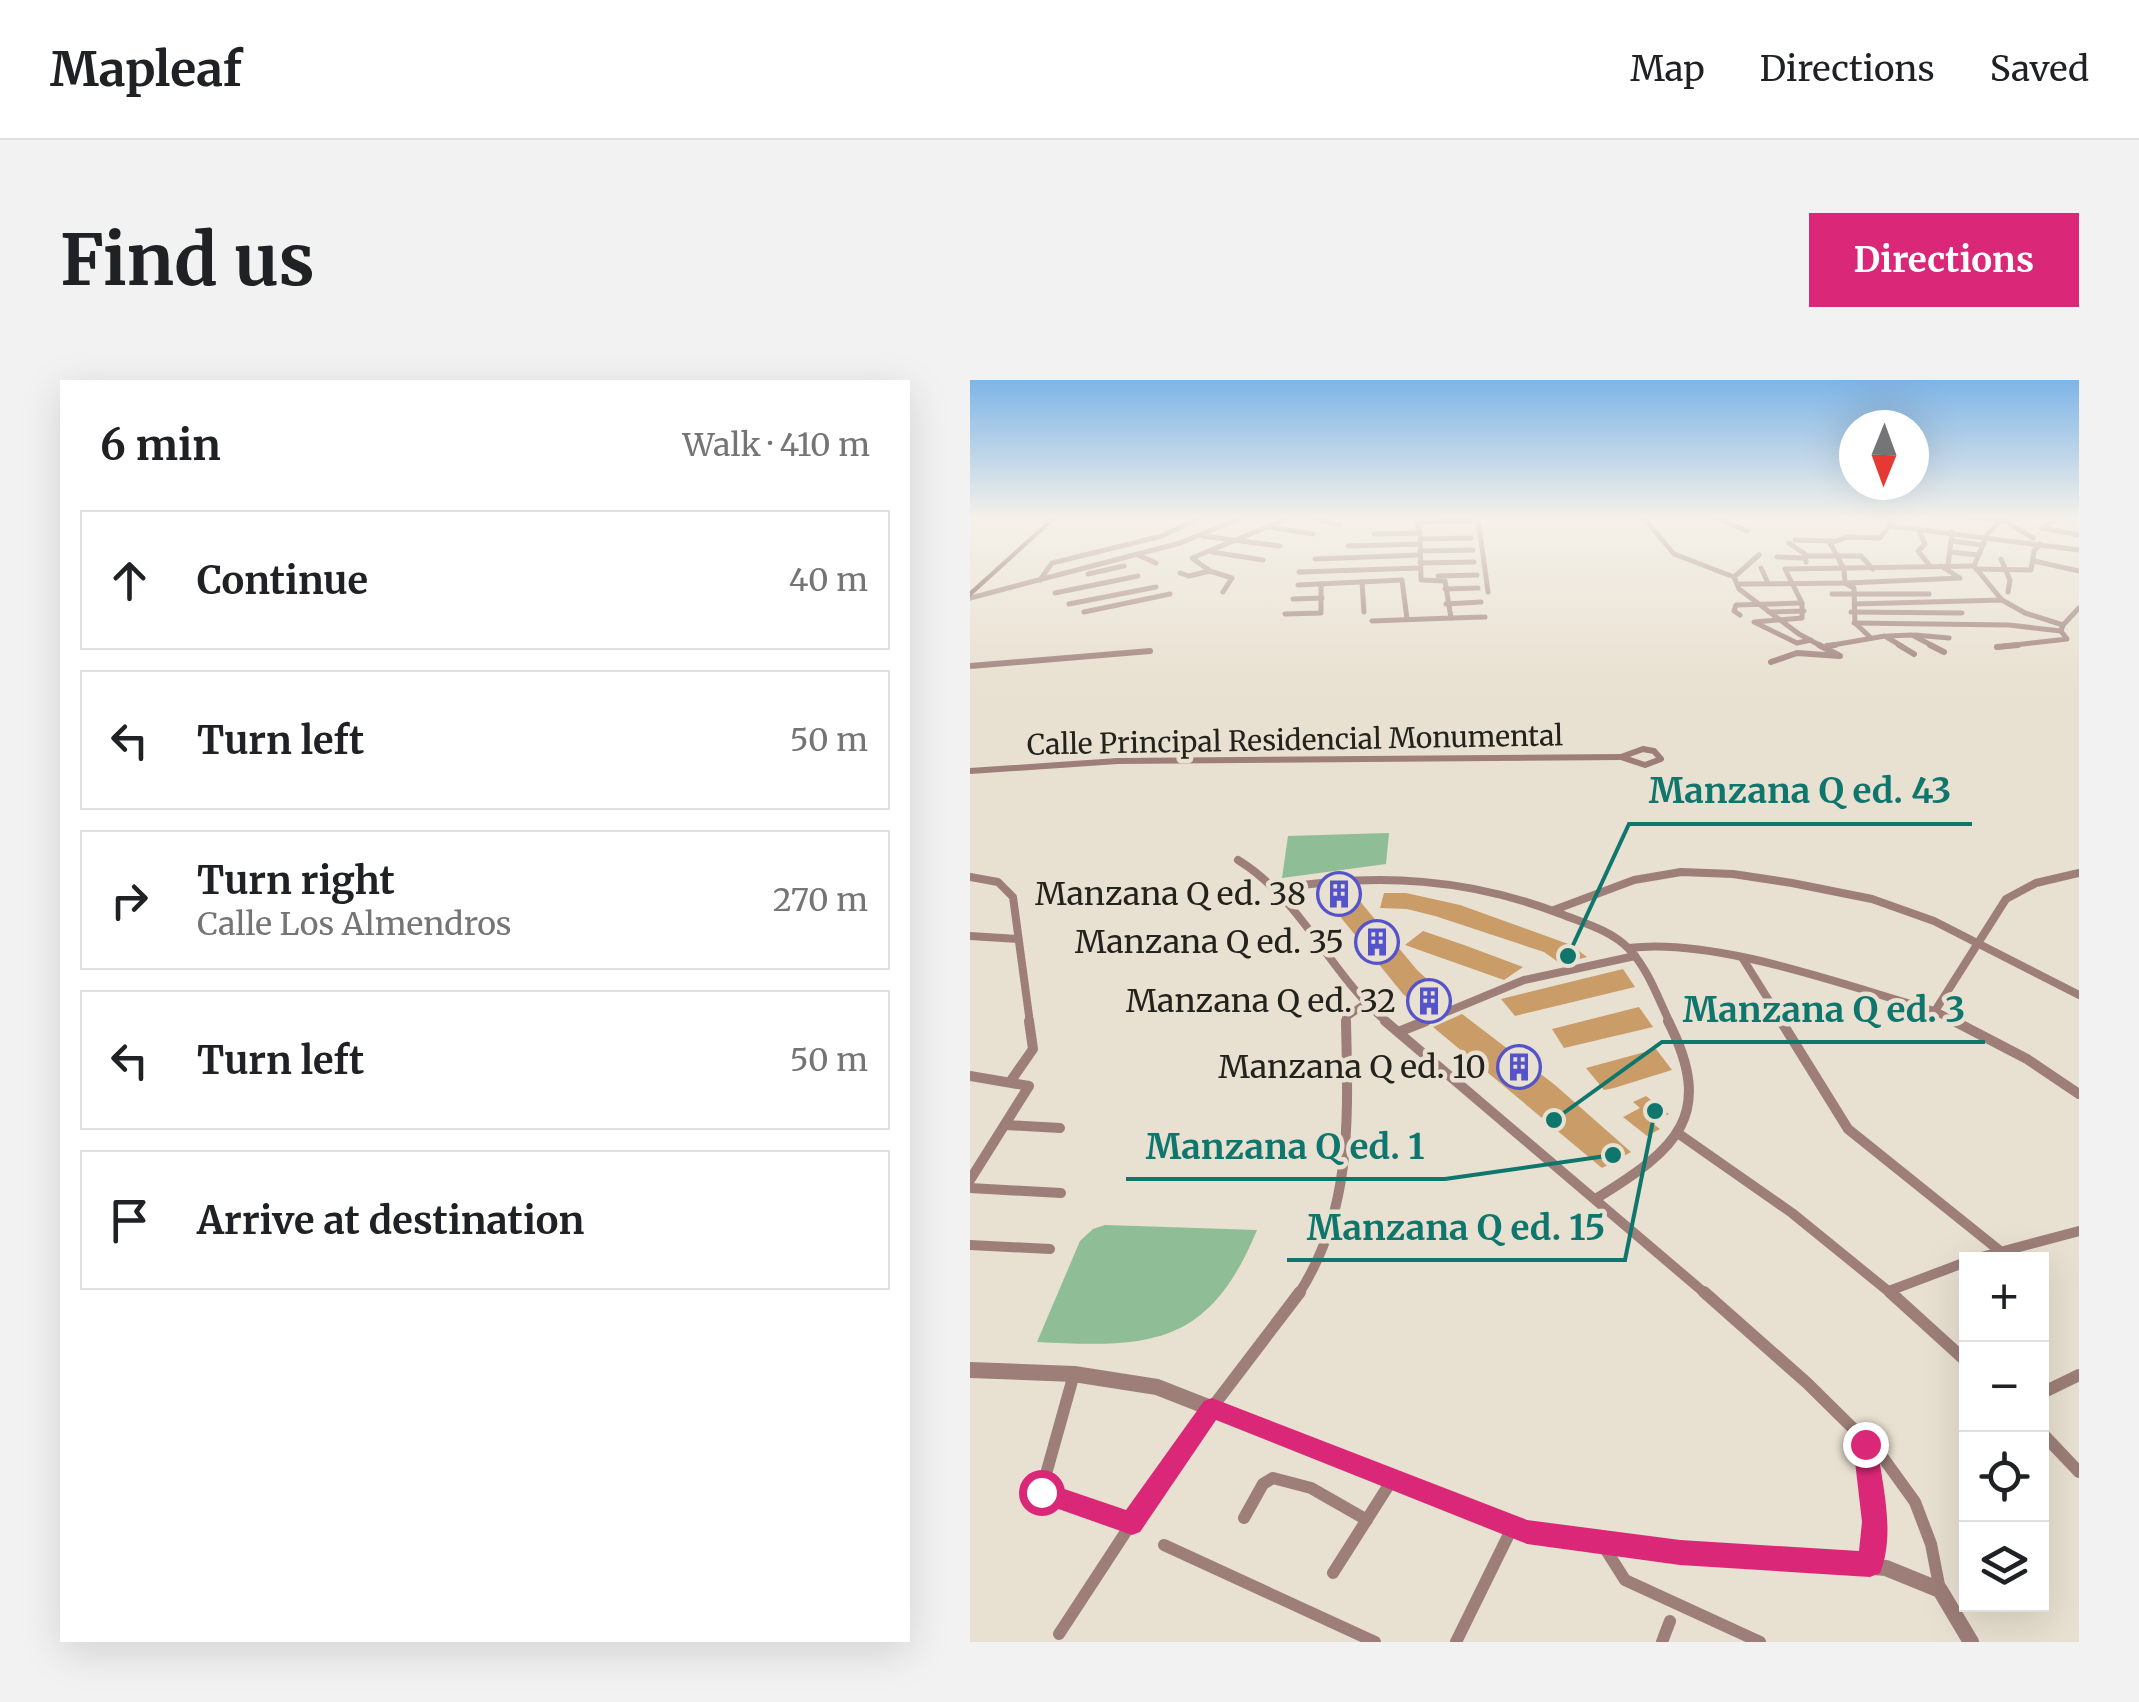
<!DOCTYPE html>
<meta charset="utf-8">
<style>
:root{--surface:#fff;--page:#f2f2f2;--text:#202124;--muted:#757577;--line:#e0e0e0;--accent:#db2777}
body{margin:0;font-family:Merriweather,serif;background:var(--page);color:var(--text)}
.controls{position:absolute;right:30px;bottom:30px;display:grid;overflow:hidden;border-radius:0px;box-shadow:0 10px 40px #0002}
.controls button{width:90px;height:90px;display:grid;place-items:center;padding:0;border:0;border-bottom:2px solid var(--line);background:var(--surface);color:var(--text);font:50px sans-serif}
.compass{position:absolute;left:869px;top:30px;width:90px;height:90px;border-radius:50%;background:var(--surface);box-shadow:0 10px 40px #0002;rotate:181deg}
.stop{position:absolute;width:30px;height:30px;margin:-22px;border:8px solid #db2777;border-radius:50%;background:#fff}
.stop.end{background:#db2777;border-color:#fff;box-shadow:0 2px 10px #0008}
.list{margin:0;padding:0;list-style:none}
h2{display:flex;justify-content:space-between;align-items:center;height:130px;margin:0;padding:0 40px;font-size:42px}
h2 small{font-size:32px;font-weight:400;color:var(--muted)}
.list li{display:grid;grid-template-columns:65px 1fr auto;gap:30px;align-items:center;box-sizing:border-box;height:140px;margin:0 20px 20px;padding:0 20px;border:2px solid var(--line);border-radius:0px}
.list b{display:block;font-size:38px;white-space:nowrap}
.list p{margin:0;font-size:32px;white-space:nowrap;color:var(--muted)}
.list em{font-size:32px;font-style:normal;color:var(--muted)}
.icon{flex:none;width:55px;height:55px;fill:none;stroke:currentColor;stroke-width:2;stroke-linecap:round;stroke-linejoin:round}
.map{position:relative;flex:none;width:1109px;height:1262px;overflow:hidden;border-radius:0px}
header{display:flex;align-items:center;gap:60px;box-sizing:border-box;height:140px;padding:0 50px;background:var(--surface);border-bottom:2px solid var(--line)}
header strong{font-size:48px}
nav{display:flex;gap:55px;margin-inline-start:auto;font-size:35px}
.intro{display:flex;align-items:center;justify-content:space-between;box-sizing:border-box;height:240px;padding:0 60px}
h1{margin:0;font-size:70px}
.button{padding:25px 45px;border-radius:0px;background:var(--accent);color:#fff;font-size:35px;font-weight:700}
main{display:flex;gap:60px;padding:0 60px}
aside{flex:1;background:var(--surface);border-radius:0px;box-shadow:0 10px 40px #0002}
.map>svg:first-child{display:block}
</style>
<header>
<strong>Mapleaf</strong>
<nav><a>Map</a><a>Directions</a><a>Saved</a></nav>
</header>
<div class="intro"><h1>Find us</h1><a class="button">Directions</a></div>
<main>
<aside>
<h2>6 min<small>Walk · 410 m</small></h2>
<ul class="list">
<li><svg class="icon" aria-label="ahead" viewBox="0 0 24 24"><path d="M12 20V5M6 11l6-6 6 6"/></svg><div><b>Continue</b></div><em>40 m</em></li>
<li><svg class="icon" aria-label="left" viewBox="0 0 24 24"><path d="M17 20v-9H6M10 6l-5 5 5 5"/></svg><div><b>Turn left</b></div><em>50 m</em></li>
<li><svg class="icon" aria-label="right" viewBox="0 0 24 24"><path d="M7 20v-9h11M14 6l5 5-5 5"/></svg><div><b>Turn right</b><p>Calle Los Almendros</p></div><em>270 m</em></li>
<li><svg class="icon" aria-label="left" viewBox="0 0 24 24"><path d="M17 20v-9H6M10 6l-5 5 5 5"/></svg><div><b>Turn left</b></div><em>50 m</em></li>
<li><svg class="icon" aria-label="arrive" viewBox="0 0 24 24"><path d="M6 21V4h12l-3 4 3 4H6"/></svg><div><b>Arrive at destination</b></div></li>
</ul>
</aside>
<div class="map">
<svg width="1109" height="1262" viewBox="0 0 1109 1262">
<rect width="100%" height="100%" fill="#e8e0d0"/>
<!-- green -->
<g fill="#8ebd96">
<path d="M419 453 416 484 312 498 318 456Z"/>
<path d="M135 845 287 850C239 966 181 968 67 962L110 861 123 849Z"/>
</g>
<!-- building -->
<g fill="#ca9c68">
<path d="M379 508 447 590 480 620 454 631 433 614 351 513Z"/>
<path d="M414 513H436L490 525 601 565 617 577 591 584 574 572 465 536 437 529 410 528Z"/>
<path d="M453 551 494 565 553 587 534 600 435 565Z"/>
<path d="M653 589 665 607 545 636 531 619Z"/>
<path d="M669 627 683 647 594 668 582 649Z"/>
<path d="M492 634 585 705 661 772 632 788 463 647Z"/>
<path d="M686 669 702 690 644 708 634 710 616 688Z"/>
<path d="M676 716 699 734 682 743 690 749 677 756 653 737 670 728 663 722Z"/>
</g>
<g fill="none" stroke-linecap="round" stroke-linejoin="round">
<!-- minor-far4 -->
<g stroke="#9d7e78" stroke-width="5">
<path d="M341 138 369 145"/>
<path d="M508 138 518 212"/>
<path d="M674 138 704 174 764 197 769 209 829 254 853 267"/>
<path d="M747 138 777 151"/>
<path d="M1000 138 1026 141"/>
<path d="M1030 138 1063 158"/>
<path d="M446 142 499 141"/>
<path d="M921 146 1109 170"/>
<path d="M300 147 343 154"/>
<path d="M948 148 955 164 948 171 960 186"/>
<path d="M1072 148 1109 155"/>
<path d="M1072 148 1087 138"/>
<path d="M404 154 450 153"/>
<path d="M233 156 310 166"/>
<path d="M450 159 501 158"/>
<path d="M825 160 862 161"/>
<path d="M981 161 1013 165"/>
<path d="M819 163 835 174 836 182"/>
<path d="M378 166 450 164"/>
<path d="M450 171 503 170"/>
<path d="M242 172 293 180"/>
<path d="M980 172 1008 175"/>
<path d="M168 175 186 183"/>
<path d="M835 176H891L903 189"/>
<path d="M807 177 835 178"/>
<path d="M345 179 450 175"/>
<path d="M1031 179 1040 200 1038 212"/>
<path d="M1064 181 1109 191"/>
<path d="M450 183 504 182"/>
<path d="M978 186 982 152"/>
<path d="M791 188 798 203"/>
<path d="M1006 189 1061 190 1064 171 1070 164"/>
<path d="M329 192 449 188"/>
<path d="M210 193 219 196 240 191"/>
<path d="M118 194 154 186"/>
<path d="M468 196 507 195"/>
<path d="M764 197 789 175"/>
<path d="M70 200 82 183 192 156 230 138"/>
<path d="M392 202 394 232"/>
<path d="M878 203 990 198 971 186"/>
<path d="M770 204 877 203"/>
<path d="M328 205 432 200 437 239"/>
<path d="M475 209 508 208"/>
<path d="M253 212 262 198 240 191 222 178 319 138"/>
<path d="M85 213 168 196"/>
<path d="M862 214H959"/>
<path d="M0 218 210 163 271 138"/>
<path d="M323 219 352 218"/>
<path d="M1032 220 1004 186 1018 153 1033 139"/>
<path d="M99 224 186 207"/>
<path d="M476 224 511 222"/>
<path d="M884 224 1032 220 1055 233 1093 245 1091 251 1039 245 884 243"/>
<path d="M114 232 200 214"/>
<path d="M799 232 834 231"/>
<path d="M881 232 992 233"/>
<path d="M315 234 351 233V204"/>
<path d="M770 235 764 231 766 225 832 223"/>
<path d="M481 238 515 237"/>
<path d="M402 241 481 238 475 201 451 200 450 153 445 138"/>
<path d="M1093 245 1109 228"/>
<path d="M945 255 979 258"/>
<path d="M918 256 942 255 965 267"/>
<path d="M901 258 885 243 884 208 875 203 874 189 860 163 877 157 910 158 924 138"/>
<path d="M841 260 827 263 784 242 832 238V223L815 189 1004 186"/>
<path d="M857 266 915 256 933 267"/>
<path d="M1027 267 1097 259 1091 251"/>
</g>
<!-- minor-far3 -->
<g stroke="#9d7e78" stroke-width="6">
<path d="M929 265 944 274"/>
<path d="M960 265 974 272"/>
<path d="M857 266 865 265"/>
<path d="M1027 267 1048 265"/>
<path d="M801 282 827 273 870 276 849 265"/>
<path d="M0 286 180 271"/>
<path d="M673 369 684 371 691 379 675 385 651 377Z"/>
<path d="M0 391 148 381 651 377"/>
</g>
<!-- minor-far2 -->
<g stroke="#9d7e78" stroke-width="8">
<path d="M268 480C333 520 360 595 418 643"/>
<path d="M0 497 28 502 43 517 60 643"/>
<path d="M311 508C409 493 498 498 591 534 614 543 642 551 659 569 678 589 688 618 700 643"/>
<path d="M584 530 664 500 711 492 763 494 822 503 902 519 964 541 1109 615"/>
<path d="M0 556 48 559"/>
<path d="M659 568C747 557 878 607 965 631L988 643"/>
<path d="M773 579 813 643"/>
<path d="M965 631 1036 519 1066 503 1109 493"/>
<path d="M376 643V637L395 624"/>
<path d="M450 643 554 600 665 576"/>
</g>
<!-- minor-far1 -->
<g stroke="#9d7e78" stroke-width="10">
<path d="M415 641 737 915"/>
<path d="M811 641 878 749 1030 871"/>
<path d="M984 641 1057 679 1109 714"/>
<path d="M431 651 456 641"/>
<path d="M0 696 59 706 0 800"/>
<path d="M40 702 63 669 59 641"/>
<path d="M35 745 90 748"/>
<path d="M709 754 822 833 923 915"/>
<path d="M0 808 91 813"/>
<path d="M627 818C707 769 746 735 698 641"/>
<path d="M0 865 80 869"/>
<path d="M1004 879 1109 851"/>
<path d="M919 911 996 882"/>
<path d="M328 915C383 831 378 737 376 641"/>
</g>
<!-- minor -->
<g stroke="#9d7e78" stroke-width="12">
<path d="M734 912 837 1003 914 1079 945 1122 961 1164 970 1210"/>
<path d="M920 912 996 981"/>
<path d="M1072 1013 1109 995"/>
<path d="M1072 1053 1109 1092"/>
<path d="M895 1063 905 1142 901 1184"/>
<path d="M274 1138 293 1104 303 1098 341 1108 397 1140"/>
<path d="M161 1144 222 1054 330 912"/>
<path d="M631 1162 655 1200 790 1262"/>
<path d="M194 1165 405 1262"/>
<path d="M363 1193 422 1100"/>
<path d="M89 1254 161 1144 71 1112 104 994"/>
<path d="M486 1262 542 1148"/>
<path d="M692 1262 700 1241"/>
</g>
<!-- tertiary -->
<path stroke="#9d7e78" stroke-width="16" d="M0 990 104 994 187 1007 557 1152 711 1172 916 1188 970 1210 1001 1262"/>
<!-- secondary -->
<path fill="#794e47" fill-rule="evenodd" d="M81 138H87L0 217V211Z"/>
</g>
<!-- sky -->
<linearGradient id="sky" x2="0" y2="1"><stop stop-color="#7eb5e7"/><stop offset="0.44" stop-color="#f5f1ea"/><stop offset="1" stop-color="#f5f1ea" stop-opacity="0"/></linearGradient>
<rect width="1109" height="314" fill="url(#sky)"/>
<!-- route -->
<path fill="#db2777" d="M242 1018 557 1140 710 1160 889 1171 892 1142 883 1064 886 1056 895 1053 903 1056 907 1064C912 1104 926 1154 910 1193L900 1197 710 1185 557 1164 246 1040 170 1152 162 1155 63 1120 59 1112 63 1104 71 1101 156 1130 234 1021Z"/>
<!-- icons -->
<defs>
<g id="building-ring" transform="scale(2.25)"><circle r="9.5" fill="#e8e0d0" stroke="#5453ca" stroke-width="1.5"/><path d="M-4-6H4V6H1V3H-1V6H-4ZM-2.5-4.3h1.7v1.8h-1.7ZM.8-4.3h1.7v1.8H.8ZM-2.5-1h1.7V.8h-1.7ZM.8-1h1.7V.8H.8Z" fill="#5453ca"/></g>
</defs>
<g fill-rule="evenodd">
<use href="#building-ring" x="369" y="514"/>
<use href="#building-ring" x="407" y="562"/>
<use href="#building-ring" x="459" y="621"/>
<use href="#building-ring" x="549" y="687"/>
</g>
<g text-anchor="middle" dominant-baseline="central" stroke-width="9" stroke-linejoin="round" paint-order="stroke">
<!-- far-street labels -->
<g font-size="28" fill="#24221c" stroke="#e8e0d0">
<text transform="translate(325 360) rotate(-1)">Calle Principal Residencial Monumental</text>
</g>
<!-- poi labels -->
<g font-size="32" fill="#24221c" stroke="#e8e0d0" text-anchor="end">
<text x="336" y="514">Manzana Q ed. 38</text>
<text x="374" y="562">Manzana Q ed. 35</text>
<text x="426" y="621">Manzana Q ed. 32</text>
<text x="516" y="687">Manzana Q ed. 10</text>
</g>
</g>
<!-- callouts -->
<path fill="none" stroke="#0f766e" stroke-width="4" d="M598 576L659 444H1002M584 740L692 662H1015M643 775L475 799H156M685 731L655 880H317"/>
<g fill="#0f766e" stroke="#e8e0d0" stroke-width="4">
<circle cx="598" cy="576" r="10"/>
<circle cx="584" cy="740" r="10"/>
<circle cx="643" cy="775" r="10"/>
<circle cx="685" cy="731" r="10"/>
</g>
<g font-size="35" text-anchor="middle" font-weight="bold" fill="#0f766e" stroke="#e8e0d0" stroke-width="9" stroke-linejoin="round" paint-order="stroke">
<text x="830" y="423">Manzana Q ed. 43</text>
<text x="854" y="642">Manzana Q ed. 3</text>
<text x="315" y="779">Manzana Q ed. 1</text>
<text x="486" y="860">Manzana Q ed. 15</text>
</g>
</svg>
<div class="controls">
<button>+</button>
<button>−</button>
<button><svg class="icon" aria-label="locate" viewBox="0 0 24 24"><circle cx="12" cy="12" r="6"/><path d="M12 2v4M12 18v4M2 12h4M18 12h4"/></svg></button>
<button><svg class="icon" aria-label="layers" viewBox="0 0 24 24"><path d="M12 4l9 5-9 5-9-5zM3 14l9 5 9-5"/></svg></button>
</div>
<svg class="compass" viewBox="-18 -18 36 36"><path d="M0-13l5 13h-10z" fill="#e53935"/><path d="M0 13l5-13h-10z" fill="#757577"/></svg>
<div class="stop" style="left:71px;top:1112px"></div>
<div class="stop end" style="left:895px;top:1064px"></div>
</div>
</main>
